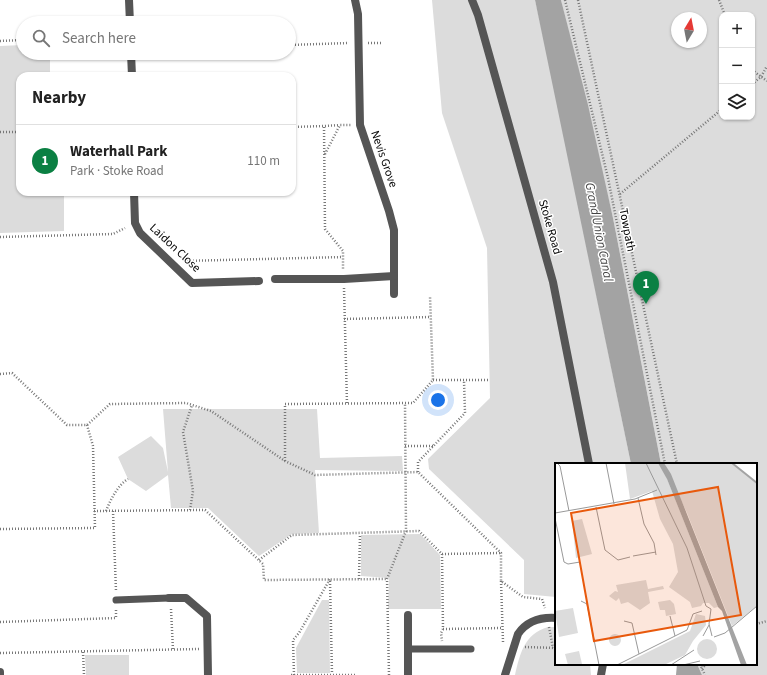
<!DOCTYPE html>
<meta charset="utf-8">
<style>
:root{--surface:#fff;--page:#f2f2f2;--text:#222;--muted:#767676;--line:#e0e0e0;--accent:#0b8043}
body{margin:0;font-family:"Source Sans 3",sans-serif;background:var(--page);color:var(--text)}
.controls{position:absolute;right:12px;top:12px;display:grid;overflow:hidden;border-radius:8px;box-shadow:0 1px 3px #0004}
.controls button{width:36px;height:36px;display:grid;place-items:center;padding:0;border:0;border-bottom:1px solid var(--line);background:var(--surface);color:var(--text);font:20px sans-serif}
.compass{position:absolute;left:671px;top:12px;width:36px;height:36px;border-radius:50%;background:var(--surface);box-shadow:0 1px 3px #0004;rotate:10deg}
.you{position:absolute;left:438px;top:400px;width:14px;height:14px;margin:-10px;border:3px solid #fff;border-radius:50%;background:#1a73e8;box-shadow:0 0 0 6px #1a73e833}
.badge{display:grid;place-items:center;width:26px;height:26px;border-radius:50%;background:var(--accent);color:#fff;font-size:13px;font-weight:700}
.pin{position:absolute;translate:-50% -33px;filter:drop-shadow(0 1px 2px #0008)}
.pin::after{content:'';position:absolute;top:21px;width:14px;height:12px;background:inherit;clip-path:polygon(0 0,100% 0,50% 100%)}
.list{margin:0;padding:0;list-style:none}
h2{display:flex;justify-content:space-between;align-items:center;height:52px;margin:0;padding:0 16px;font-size:17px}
h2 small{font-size:13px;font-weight:400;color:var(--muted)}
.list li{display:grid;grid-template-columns:26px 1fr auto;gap:12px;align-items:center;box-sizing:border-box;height:72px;padding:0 16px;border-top:1px solid var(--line)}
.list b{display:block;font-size:15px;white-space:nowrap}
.list p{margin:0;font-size:13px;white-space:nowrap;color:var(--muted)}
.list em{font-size:13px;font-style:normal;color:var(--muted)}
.icon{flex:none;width:22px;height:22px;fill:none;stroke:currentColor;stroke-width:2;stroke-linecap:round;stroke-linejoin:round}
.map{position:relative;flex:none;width:767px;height:675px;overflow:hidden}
.search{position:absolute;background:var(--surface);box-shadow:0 1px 3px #0004;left:16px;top:16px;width:280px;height:44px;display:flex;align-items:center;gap:10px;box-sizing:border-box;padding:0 14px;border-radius:22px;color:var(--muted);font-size:15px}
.panel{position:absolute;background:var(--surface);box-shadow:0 1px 3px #0004;left:16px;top:72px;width:280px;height:124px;border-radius:12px}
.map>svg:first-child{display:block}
</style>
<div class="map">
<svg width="767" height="675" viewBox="0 0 767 675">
<rect width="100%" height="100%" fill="#fff"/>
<!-- green -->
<g fill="#dcdcdc" fill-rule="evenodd">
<path d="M432 0H535L548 57 631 464H556V597L524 594V560L429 469 428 459 490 398 487 248 442 113Z"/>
<path d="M561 0H767V675H702L697 664H756V464H661L613 218ZM722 15H752V117H722ZM677 18H701V42H677Z"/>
<path d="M23 45V53H50V76H20V192H64V231L0 233V46Z"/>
<path d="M163 409H317L320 458 402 456 403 471 315 470 319 533 292 534 259 556 208 508H171L168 475 146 491 128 479 118 457 151 436 163 448 168 472Z"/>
<path d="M420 534 440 555 441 609H388L389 578 361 576V535Z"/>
<path d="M322 600H329L330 673H297L296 648Z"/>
<path d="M548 627H556V664H590L591 675H515C520 654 524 634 548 627Z"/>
<path d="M85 655H129V675H86Z"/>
</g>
<!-- water -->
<g fill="#a3a3a3">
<path d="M535 0H561L588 105 613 218 661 464H631Z"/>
<path d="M677 664H697L702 675H676Z"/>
</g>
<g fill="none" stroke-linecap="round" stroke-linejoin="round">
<!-- path -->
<g stroke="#777" stroke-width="2.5" stroke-dasharray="1 2" stroke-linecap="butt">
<path d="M565 0 608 178 665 464"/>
<path d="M578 0 677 464"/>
<path d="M719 0 725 15"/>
<path d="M0 41 23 40"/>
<path d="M368 43H383"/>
<path d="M289 45 349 43"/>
<path d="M752 70 767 81"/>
<path d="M752 84 761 77 767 66"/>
<path d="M325 126 340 125"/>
<path d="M292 127 324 126 325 229 343 251V269"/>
<path d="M0 132H20"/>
<path d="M325 154 340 125H351"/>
<path d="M620 194 722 109"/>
<path d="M0 237 113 234 125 228"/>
<path d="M184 261 343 257"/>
<path d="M344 288 347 404"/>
<path d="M344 319 431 317"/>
<path d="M0 374 12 373 67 425H87L110 404 186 403 211 411 285 461 315 475 418 472 501 553V581L523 597 542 599 545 608"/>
<path d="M433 380H489"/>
<path d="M405 446H433"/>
<path d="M285 461V404L413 403 433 380 430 296"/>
<path d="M418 472V462L465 413 464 380"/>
<path d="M190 510 193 491 183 432 192 405"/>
<path d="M94 511 205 510 263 564 264 580 387 579"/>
<path d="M106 511C111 499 117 486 128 479"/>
<path d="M113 511 116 591"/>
<path d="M0 529 95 528 93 446 87 425"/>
<path d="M442 554 501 553"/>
<path d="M259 560 292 535 419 531 442 554 443 629 441 633 442 641"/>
<path d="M359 579 360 534"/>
<path d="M330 581 332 674"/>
<path d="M501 581 503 642 504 643"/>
<path d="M171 609 173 650"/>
<path d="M0 622 116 618V609"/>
<path d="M756 624 767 621"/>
<path d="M549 627 553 648"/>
<path d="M443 629 502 628"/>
<path d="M525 647 556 648"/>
<path d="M83 652 84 675"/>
<path d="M0 653 199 649"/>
<path d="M700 664 705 675"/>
<path d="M702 669 706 664"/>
<path d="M291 675H357"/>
<path d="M294 675 293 640 299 633 330 579"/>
<path d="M389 675 387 579 406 531 405 403"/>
</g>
<!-- service -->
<g stroke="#555" stroke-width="7">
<path d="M116 600 169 598"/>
<path d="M408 649H471"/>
</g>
<!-- minor -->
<g stroke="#555" stroke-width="8">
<path d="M129 0 130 23"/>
<path d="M355 0 358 14 360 125 389 211 394 230V294"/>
<path d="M131 53 132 76"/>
<path d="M134 192 135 223 140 233 192 283 259 281"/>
<path d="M275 279H344L394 276"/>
<path d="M169 598H186L207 616 208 675"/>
<path d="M408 615V675"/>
<path d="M0 672V675"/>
<path d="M505 675 518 634C527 621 540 617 556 618"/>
</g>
<!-- tertiary -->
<g stroke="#555" stroke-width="8">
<path d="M472 0 478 15 553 282 589 464"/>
<path d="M601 675 603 664"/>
</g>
</g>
<g text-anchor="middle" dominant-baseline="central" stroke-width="3" stroke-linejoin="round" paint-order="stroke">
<!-- street labels -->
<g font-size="12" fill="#000" stroke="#fff">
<text transform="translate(384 159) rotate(71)">Nevis Grove</text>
<text transform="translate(550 227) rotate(74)">Stoke Road</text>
<text transform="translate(627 230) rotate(79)">Towpath</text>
<text transform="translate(175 248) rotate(43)">Laidon Close</text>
</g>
<!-- water labels -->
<g font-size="13" font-style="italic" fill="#444" stroke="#fff">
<text transform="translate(599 232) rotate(79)">Grand Union Canal</text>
</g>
</g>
<!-- overview -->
<g transform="translate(555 463)">
<rect width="202" height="202" fill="#fff"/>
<path d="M70 0H103L109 8 163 144 159 145 154 140H148L146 143 137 145 135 139 114 124 123 109 118 81 105 56 97 28 75 36ZM109 0H177L202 20V143L177 163 132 50ZM27 56 37 91 21 95 17 58ZM91 117 93 126 108 123 109 126 93 129 95 140 85 147 73 139 66 141 64 135 61 138 54 133 60 128 63 129 61 122ZM115 137 119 141 121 151 111 153 110 147H105L103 139ZM18 145 23 170 4 174 0 148ZM141 151 150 153 151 162 138 178 130 192 109 202H67L135 168ZM54 177a6 6 0 1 1 12 0a6 6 0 1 1-12 0ZM142 186a10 10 0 1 1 20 0a10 10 0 1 1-20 0ZM24 188 27 201 13 202 10 191Z" fill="#dcdcdc"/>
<path d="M103 0H109L116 11 192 202H186L167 148 163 144 112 16Z" fill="#a3a3a3"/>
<path fill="none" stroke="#a3a3a3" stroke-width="2" d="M177 0 202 20"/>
<path fill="none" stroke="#999" stroke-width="1" d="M2 0 5 3 14 48M51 0 59 41M91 0 132 85 151 143M83 35 89 61 99 80 101 92M41 44 50 87 63 97 75 94M0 50 80 36 102 27M0 55 9 99 13 101 25 99M78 93 101 89M26 138 32 141 44 202M151 143 156 146 154 161 157 173M115 153 120 173M69 158 77 160 84 191M148 173 154 162M159 174 170 170 202 143M62 202 132 167 138 151 147 148M116 202 139 187M128 202 145 198"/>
<path fill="#e8590c" fill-opacity="0.15" stroke="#e8590c" stroke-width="2" d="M163 24 186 152 39 178 16 50Z"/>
<rect width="202" height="202" fill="none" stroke="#000" stroke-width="2"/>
</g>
</svg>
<div class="controls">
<button>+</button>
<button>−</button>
<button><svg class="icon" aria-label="layers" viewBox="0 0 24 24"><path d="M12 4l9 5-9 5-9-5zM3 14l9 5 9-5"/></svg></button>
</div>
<svg class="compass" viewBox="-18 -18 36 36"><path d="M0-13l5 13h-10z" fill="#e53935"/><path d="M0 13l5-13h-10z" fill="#767676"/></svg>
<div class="you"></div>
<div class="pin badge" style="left:646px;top:304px">1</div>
<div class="search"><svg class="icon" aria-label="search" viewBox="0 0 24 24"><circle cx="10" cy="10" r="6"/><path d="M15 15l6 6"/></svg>Search here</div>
<section class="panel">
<h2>Nearby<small></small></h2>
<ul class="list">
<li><span class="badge">1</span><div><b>Waterhall Park</b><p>Park · Stoke Road</p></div><em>110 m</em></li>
</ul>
</section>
</div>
